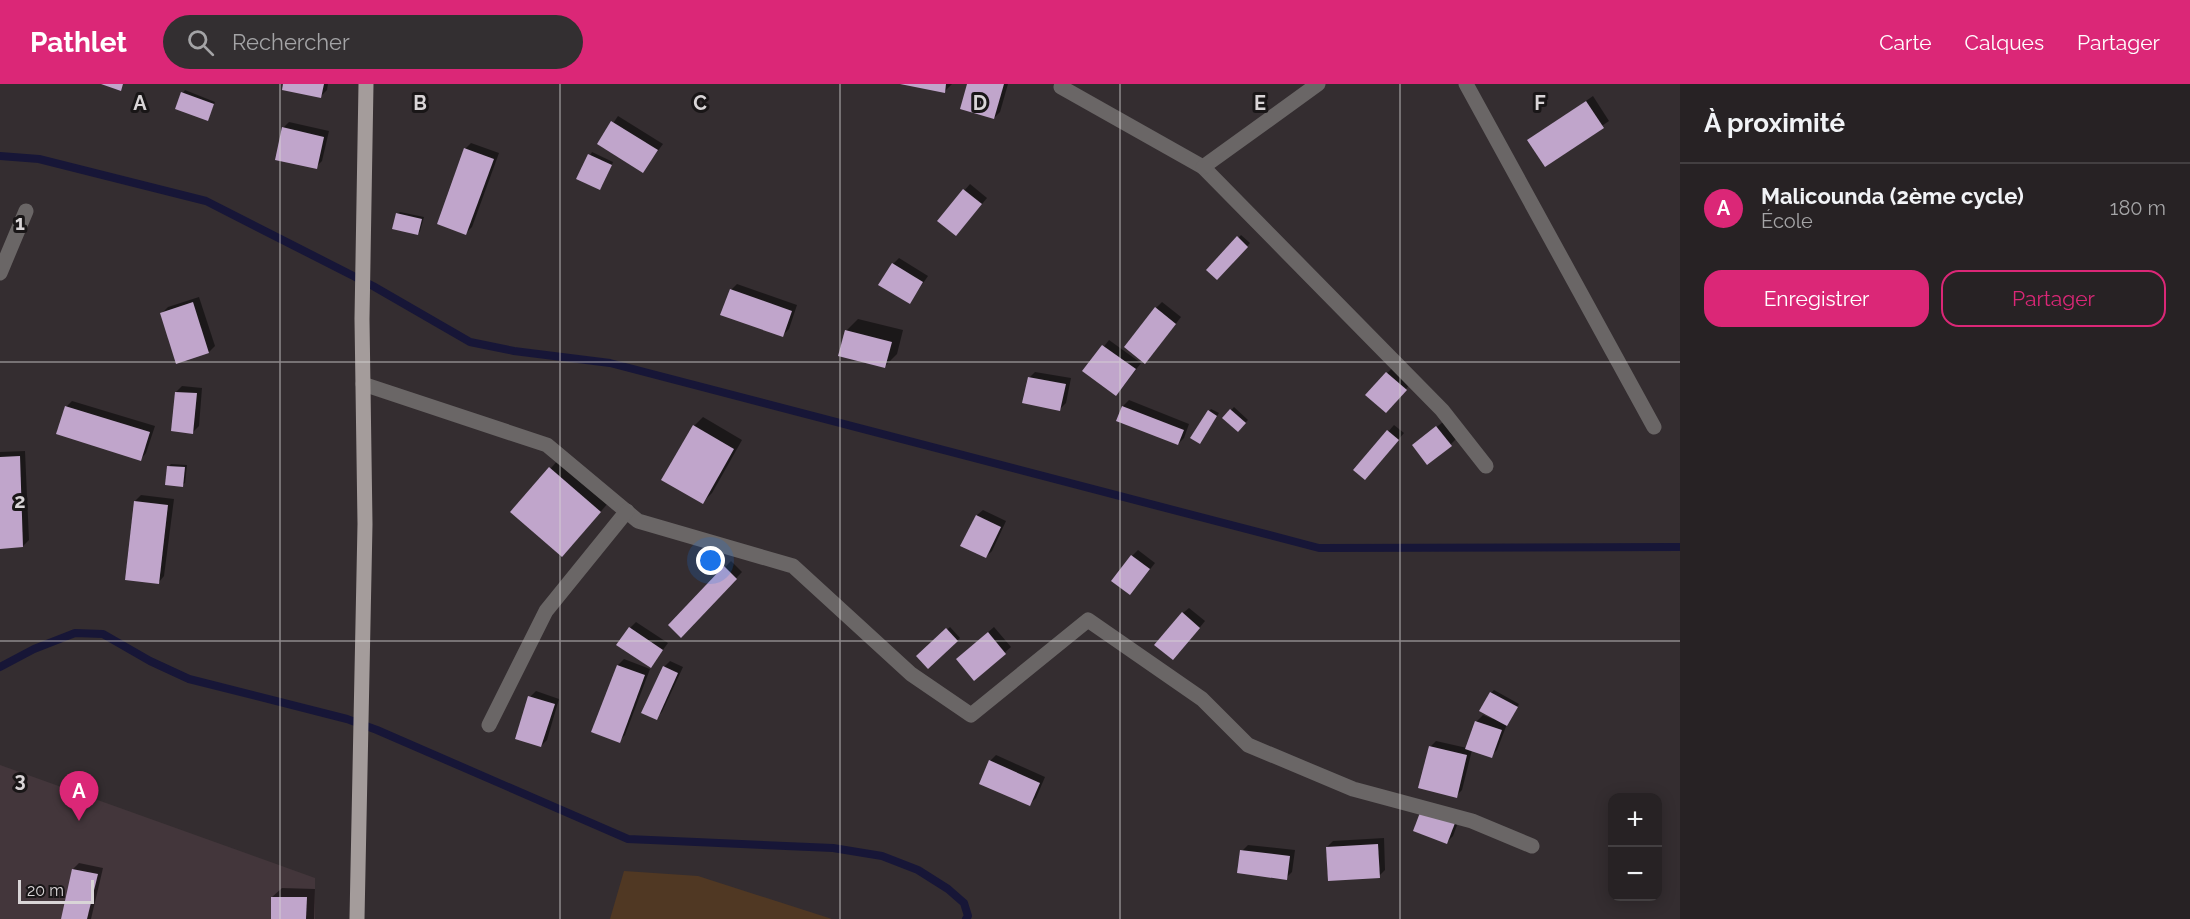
<!DOCTYPE html>
<html lang="fr">
<meta charset="utf-8">
<style>
:root{--surface:#272224;--page:#332f31;--text:#f1f3f6;--muted:#a4a4a6;--line:#433f41;--accent:#db2777}
body{margin:0;font-family:Raleway,sans-serif;background:var(--page);color:var(--text)}
.controls{position:absolute;right:18px;bottom:18px;display:grid;overflow:hidden;border-radius:12px;box-shadow:0 3px 15px #0003}
.controls button{width:54px;height:54px;display:grid;place-items:center;padding:0;border:0;border-bottom:2px solid var(--line);background:var(--surface);color:var(--text);font:30px sans-serif}
.scale{position:absolute;left:18px;bottom:15px;width:76px;box-sizing:border-box;padding-left:6px;border:3px solid #d9d5d7;border-top:0;font-size:16px;line-height:21px;white-space:nowrap;color:#d9d5d7;-webkit-text-stroke:4px #191617;paint-order:stroke}
.you{position:absolute;left:711px;top:477px;width:21px;height:21px;margin:-15px;border:4px solid #fff;border-radius:50%;background:#1a73e8;box-shadow:0 0 0 9px #1a73e833}
.badge{display:grid;place-items:center;width:39px;height:39px;border-radius:50%;background:var(--accent);color:#fff;font-size:20px;font-weight:700}
.pin{position:absolute;translate:-50% -50px;filter:drop-shadow(0 2px 3px #0008)}
.pin::after{content:'';position:absolute;top:32px;width:21px;height:18px;background:inherit;clip-path:polygon(0 0,100% 0,50% 100%)}
.list{margin:0;padding:0;list-style:none}
h2{display:flex;justify-content:space-between;align-items:center;height:78px;margin:0;padding:0 24px;font-size:26px}
h2 small{font-size:20px;font-weight:400;color:var(--muted)}
.list li{display:grid;grid-template-columns:39px 1fr auto;gap:18px;align-items:center;box-sizing:border-box;height:90px;padding:0 24px;border-top:2px solid var(--line)}
.list b{display:block;font-size:22px;white-space:nowrap}
.list p{margin:0;font-size:20px;white-space:nowrap;color:var(--muted)}
.list em{font-size:20px;font-style:normal;color:var(--muted)}
.actions{display:flex;gap:12px;padding:18px 24px}
.actions a{flex:1;padding:14px 0;border:2px solid var(--accent);border-radius:18px;text-align:center;font-size:21px;color:var(--accent)}
.actions .main{background:var(--accent);color:#fff}
.icon{flex:none;width:33px;height:33px;fill:none;stroke:currentColor;stroke-width:2;stroke-linecap:round;stroke-linejoin:round}
.map{position:relative;flex:none;width:1680px;height:835px;overflow:hidden}
header{display:flex;align-items:center;gap:36px;box-sizing:border-box;height:84px;padding:0 30px;background:var(--accent);color:#fff}
header strong{font-size:28px}
nav{display:flex;gap:33px;margin-inline-start:auto;font-size:21px}
.search{width:420px;height:54px;background:var(--page);display:flex;align-items:center;gap:15px;box-sizing:border-box;padding:0 21px;border-radius:33px;color:var(--muted);font-size:22px}
main{display:flex}
aside{flex:1;background:var(--surface)}
.map>svg:first-child{display:block}
</style>
<header>
<strong>Pathlet</strong>
<div class="search"><svg class="icon" aria-label="search" viewBox="0 0 24 24"><circle cx="10" cy="10" r="6"/><path d="M15 15l6 6"/></svg>Rechercher</div>
<nav><a>Carte</a><a>Calques</a><a>Partager</a></nav>
</header>
<main>
<div class="map">
<svg width="1680" height="835" viewBox="0 0 1680 835">
<rect width="100%" height="100%" fill="#342d30"/>
<!-- built -->
<path fill="#43363b" d="M0 681 315 794V835H0Z"/>
<!-- green -->
<path fill="#503823" d="M624 787 698 792 832 835H610Z"/>
<!-- shadow -->
<g fill="#0007">
<path d="M285 0H328L327 6 321 12Z"/>
<path d="M904 0H952L944 8Z"/>
<path d="M969 0H1008L1000 28 994 34Z"/>
<path d="M185 6 215 18 207 35 183 9Z"/>
<path d="M1593 12 1609 37 1545 81 1529 57Z"/>
<path d="M618 32 663 60 643 87 599 60Z"/>
<path d="M289 38 329 47 322 77 316 83 283 44Z"/>
<path d="M471 59 499 69 472 143 466 149 465 65Z"/>
<path d="M592 68 613 78 602 102 578 94Z"/>
<path d="M970 100 987 114 962 144 939 136Z"/>
<path d="M400 128 424 133 420 147 418 150 397 130Z"/>
<path d="M1241 151 1250 159 1217 194 1208 186Z"/>
<path d="M899 174 928 192 910 218 893 180Z"/>
<path d="M737 200 797 221 789 245 783 251 731 206Z"/>
<path d="M199 213 215 262 209 268 177 278 162 229 168 223Z"/>
<path d="M1162 218 1181 233 1151 272 1156 224Z"/>
<path d="M858 235 903 246 897 270 885 282 846 247Z"/>
<path d="M1109 256 1141 279 1122 304 1085 287Z"/>
<path d="M1393 283 1411 299 1392 322 1367 311Z"/>
<path d="M1035 288 1071 294 1066 319 1060 325 1029 294Z"/>
<path d="M182 302 202 304 199 342 193 348 176 308Z"/>
<path d="M1129 316 1189 340 1184 354 1178 360 1118 336 1123 322Z"/>
<path d="M72 317 155 342 146 369 141 375 66 323Z"/>
<path d="M1234 323 1248 336 1238 346 1224 334Z"/>
<path d="M1211 325 1219 329 1202 356 1209 327Z"/>
<path d="M703 333 742 356 712 409 703 418 694 342Z"/>
<path d="M1443 338 1456 355 1451 360 1420 356Z"/>
<path d="M1394 341 1404 349 1371 388 1355 386Z"/>
<path d="M25 367 29 456 23 462 0 463V368Z"/>
<path d="M559 375 609 418 571 462 512 428Z"/>
<path d="M171 380 187 381 185 399 182 401 169 382Z"/>
<path d="M141 411 174 415 164 492 159 498 135 417Z"/>
<path d="M983 426 1006 437 992 467 986 473 962 461 977 431Z"/>
<path d="M1138 466 1155 479 1136 503 1132 472Z"/>
<path d="M731 477 742 488 681 552 670 541Z"/>
<path d="M1189 524 1205 537 1179 569 1183 529Z"/>
<path d="M636 538 668 559 651 582 630 544Z"/>
<path d="M950 543 960 554 928 583 918 572Z"/>
<path d="M994 543 1011 563 975 595 964 569Z"/>
<path d="M624 575 650 585 625 651 619 657 593 647 618 581Z"/>
<path d="M670 577 683 583 662 628 656 634 664 583Z"/>
<path d="M1494 606 1519 620 1507 640 1497 666 1491 672 1472 666 1462 706 1456 712 1430 663 1436 657 1467 664 1477 637 1483 631 1493 635 1491 609Z"/>
<path d="M536 607 559 615 547 656 541 662 530 613Z"/>
<path d="M996 671 1045 693 1036 714 1030 720 990 677Z"/>
<path d="M1428 721 1460 733 1453 752 1447 758Z"/>
<path d="M1384 754 1385 786 1379 792 1327 763 1333 757Z"/>
<path d="M1248 761 1295 766 1292 788 1286 794 1242 767Z"/>
<path d="M79 779 103 784 91 835H62L73 785Z"/>
<path d="M282 804 315 805 314 835H272V813Z"/>
</g>
<g fill="none" stroke-linecap="round" stroke-linejoin="round">
<!-- stream -->
<g stroke="#171637" stroke-width="8">
<path d="M0 72 39 75 206 117 373 202 470 258 514 267 610 279 1319 464 1680 463"/>
<path d="M0 583 34 565 75 549 103 550 150 577 189 595 347 635 377 646 628 755 833 764 882 772 918 786 948 805 964 819 968 832 966 835"/>
</g>
</g>
<!-- building -->
<g fill="#c0a5cb">
<path d="M101 0H123L121 7Z"/>
<path d="M283 0H324L321 14 282 6Z"/>
<path d="M900 0H946L945 9Z"/>
<path d="M967 0H1004L994 35 960 25Z"/>
<path d="M181 8 214 20 208 37 175 25Z"/>
<path d="M1586 17 1604 44 1545 83 1527 56Z"/>
<path d="M611 37 658 66 643 89 597 60Z"/>
<path d="M282 43 324 53 317 85 275 76Z"/>
<path d="M464 64 494 75 466 151 437 140Z"/>
<path d="M588 70 612 81 600 106 576 95Z"/>
<path d="M963 105 982 120 956 152 937 137Z"/>
<path d="M396 129 422 135 418 151 392 145Z"/>
<path d="M1237 152 1248 163 1217 196 1206 186Z"/>
<path d="M892 179 923 198 910 220 878 201Z"/>
<path d="M730 205 792 227 783 253 720 231Z"/>
<path d="M193 218 209 269 176 280 160 229Z"/>
<path d="M1155 223 1176 240 1145 280 1124 263Z"/>
<path d="M845 246 892 258 885 284 838 272Z"/>
<path d="M1102 261 1136 285 1116 312 1082 287Z"/>
<path d="M1386 288 1407 306 1386 329 1365 311Z"/>
<path d="M1028 293 1066 300 1060 327 1022 319Z"/>
<path d="M175 308 197 309 193 350 171 347Z"/>
<path d="M65 322 150 348 141 377 56 350Z"/>
<path d="M1122 322 1184 346 1178 361 1116 337Z"/>
<path d="M1230 325 1246 339 1238 348 1222 334Z"/>
<path d="M1208 326 1217 332 1200 360 1190 354Z"/>
<path d="M693 341 734 365 703 420 661 396Z"/>
<path d="M1436 342 1452 362 1427 381 1412 361Z"/>
<path d="M1387 346 1399 356 1365 396 1353 386Z"/>
<path d="M20 372 23 463 0 465V373Z"/>
<path d="M167 382 185 383 183 403 165 401Z"/>
<path d="M549 383 601 428 562 473 510 428Z"/>
<path d="M134 417 168 421 159 500 125 496Z"/>
<path d="M976 431 1001 443 986 474 960 462Z"/>
<path d="M1131 471 1150 485 1130 511 1111 497Z"/>
<path d="M724 482 737 495 681 554 668 541Z"/>
<path d="M1182 528 1200 544 1173 576 1154 561Z"/>
<path d="M629 543 663 566 651 584 616 561Z"/>
<path d="M946 544 958 557 928 585 916 572Z"/>
<path d="M988 548 1006 570 974 597 956 575Z"/>
<path d="M617 581 645 591 620 659 591 648Z"/>
<path d="M663 582 678 589 657 636 641 629Z"/>
<path d="M1490 608 1518 623 1507 642 1479 627Z"/>
<path d="M528 612 555 620 541 663 515 655Z"/>
<path d="M1475 637 1502 646 1492 674 1465 665Z"/>
<path d="M1429 662 1467 671 1457 714 1418 704Z"/>
<path d="M989 676 1040 699 1030 722 979 700Z"/>
<path d="M1421 726 1455 739 1447 760 1413 747Z"/>
<path d="M1378 760 1380 794 1328 797 1326 763Z"/>
<path d="M1240 766 1290 772 1287 796 1237 789Z"/>
<path d="M72 785 98 790 87 835H61Z"/>
<path d="M271 813H307L306 835H271Z"/>
</g>
<g fill="none" stroke-linecap="round" stroke-linejoin="round">
<!-- minor -->
<g stroke="#6a6666" stroke-width="15">
<path d="M1062 0 1061 3 1203 83 1442 326 1486 382"/>
<path d="M1466 0 1654 343"/>
<path d="M1203 83 1318 0"/>
<path d="M0 189 26 127"/>
<path d="M363 300 547 361 638 437 793 482 911 590 971 631 1088 536 1202 615 1248 661 1353 705 1472 737 1532 762"/>
<path d="M489 641 546 527 627 427"/>
</g>
<!-- major -->
<path stroke="#a49c9b" stroke-width="15" d="M357 835 365 440 362 235 366 0"/>
</g>
<!-- grid -->
<path fill="none" stroke="#d9d5d7" stroke-width="1.5" stroke-opacity="0.55" d="M280 0V835M560 0V835M840 0V835M1120 0V835M1400 0V835M0 278H1680M0 557H1680"/>
<g font-size="20" text-anchor="middle" font-weight="bold" fill="#d9d5d7" stroke="#191617" stroke-width="6" stroke-linejoin="round" paint-order="stroke">
<text x="140" y="26">A</text>
<text x="420" y="26">B</text>
<text x="700" y="26">C</text>
<text x="980" y="26">D</text>
<text x="1260" y="26">E</text>
<text x="1540" y="26">F</text>
<text x="20" y="146">1</text>
<text x="20" y="424">2</text>
<text x="20" y="703">3</text>
</g>
</svg>
<div class="controls">
<button>+</button>
<button>−</button>
</div>
<div class="scale">20 m</div>
<div class="you"></div>
<div class="pin badge" style="left:79px;top:737px">A</div>
</div>
<aside>
<h2>À proximité<small></small></h2>
<ul class="list">
<li><span class="badge">A</span><div><b>Malicounda (2ème cycle)</b><p>École</p></div><em>180 m</em></li>
</ul>
<div class="actions"><a class="main">Enregistrer</a><a>Partager</a></div>
</aside>
</main>
